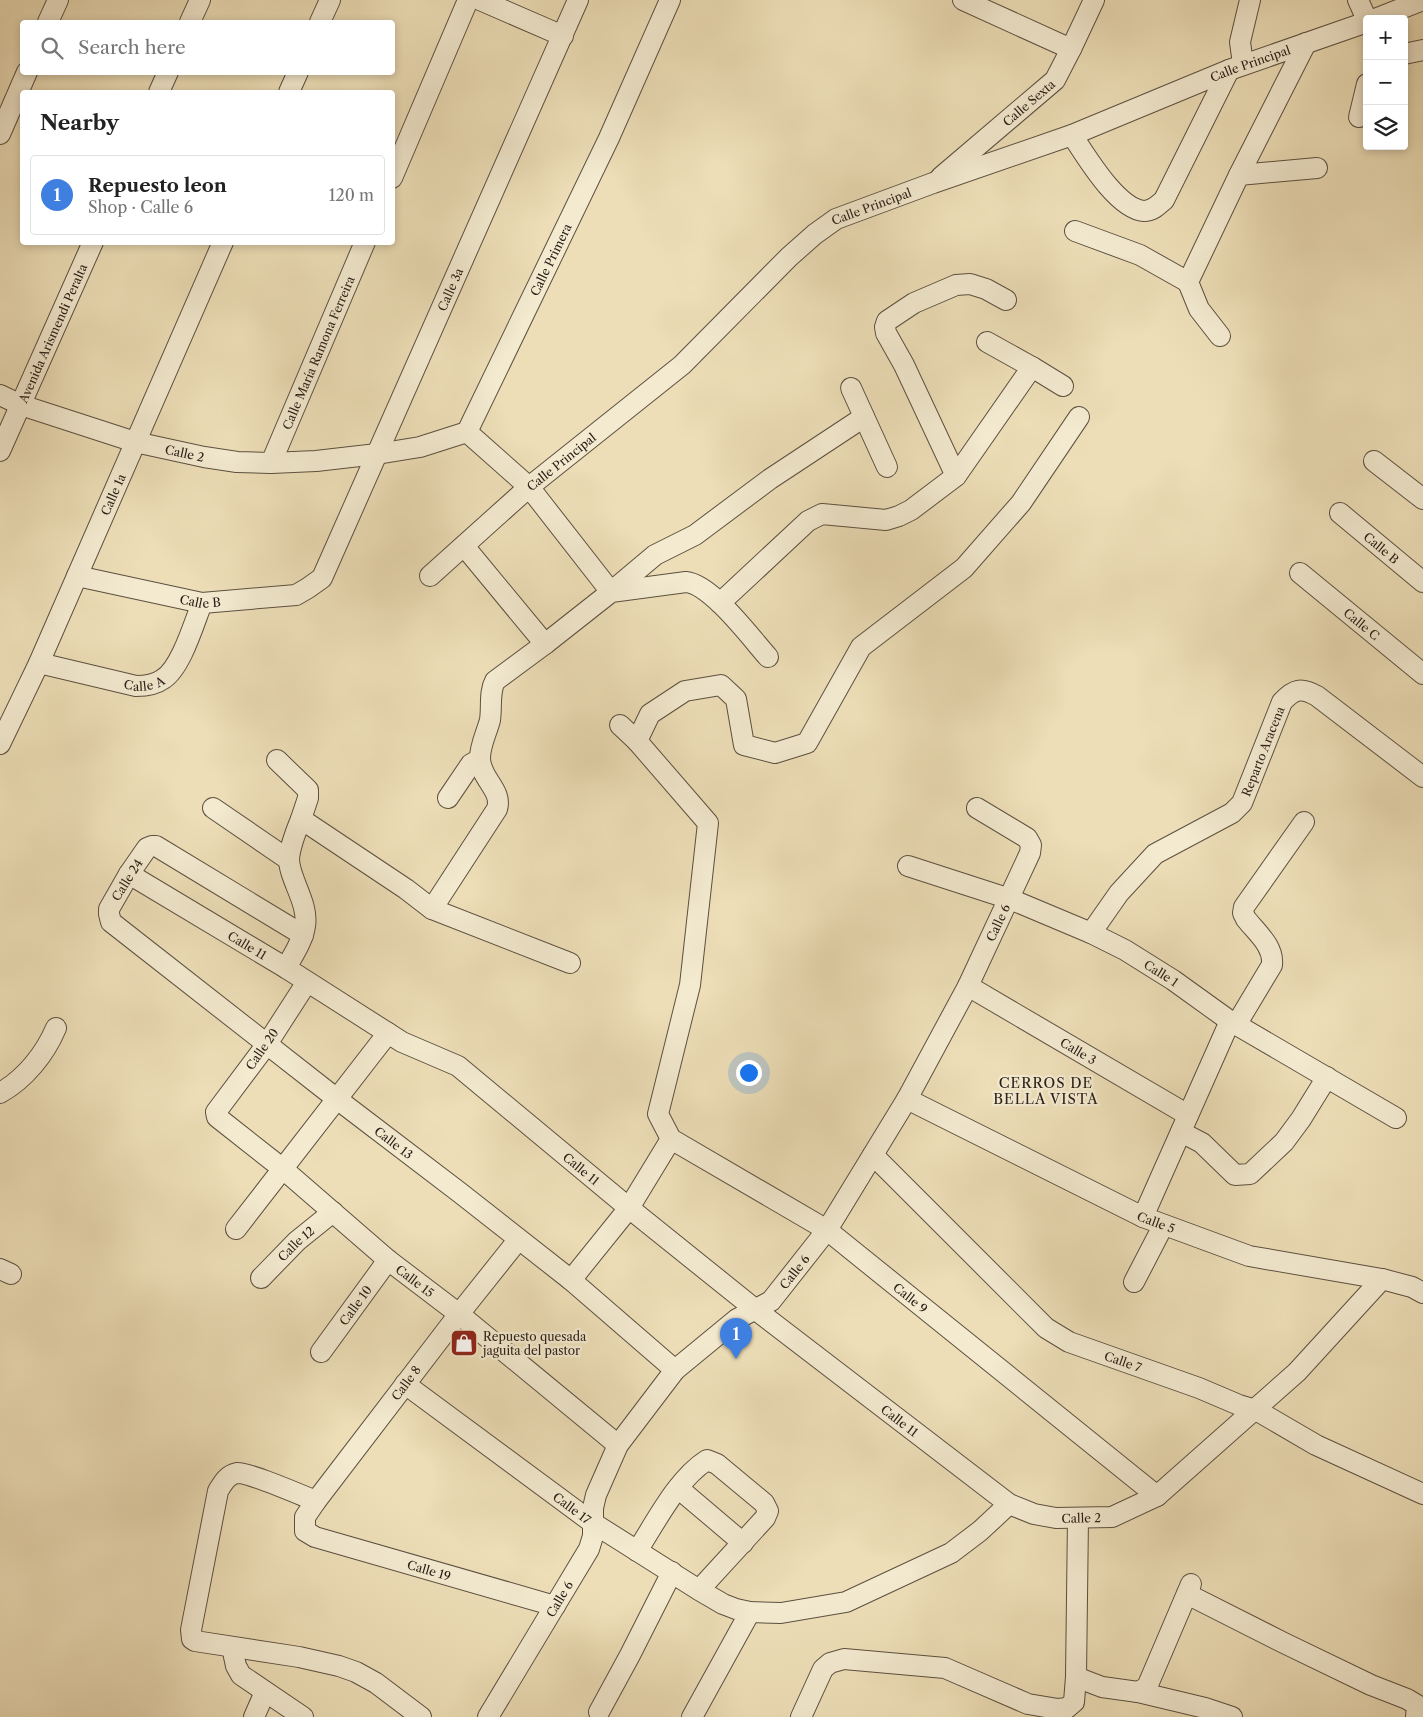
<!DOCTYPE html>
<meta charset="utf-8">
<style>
:root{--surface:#fff;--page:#f6f6f6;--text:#222;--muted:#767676;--line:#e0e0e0;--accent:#0b8043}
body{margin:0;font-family:"Libre Caslon Text",serif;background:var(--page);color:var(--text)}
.controls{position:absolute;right:15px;top:15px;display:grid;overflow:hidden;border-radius:5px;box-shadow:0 2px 8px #0003}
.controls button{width:45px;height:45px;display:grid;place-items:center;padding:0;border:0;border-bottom:1px solid var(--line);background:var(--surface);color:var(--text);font:25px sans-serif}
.you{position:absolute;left:748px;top:1072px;width:18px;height:18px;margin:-12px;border:4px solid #fff;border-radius:50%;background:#1a73e8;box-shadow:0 0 0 8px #1a73e833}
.badge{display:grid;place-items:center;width:32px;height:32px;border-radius:50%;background:var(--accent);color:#fff;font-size:16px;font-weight:700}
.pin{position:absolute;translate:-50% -41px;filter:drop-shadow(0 1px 2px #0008)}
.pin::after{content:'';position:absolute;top:26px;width:18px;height:15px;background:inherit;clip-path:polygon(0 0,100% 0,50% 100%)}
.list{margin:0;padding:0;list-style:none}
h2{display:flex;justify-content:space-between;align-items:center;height:65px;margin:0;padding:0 20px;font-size:21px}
h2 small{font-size:16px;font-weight:400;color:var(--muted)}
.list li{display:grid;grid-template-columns:32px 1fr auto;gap:15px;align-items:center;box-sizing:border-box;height:80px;margin:0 10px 10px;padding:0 10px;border:1px solid var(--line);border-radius:5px}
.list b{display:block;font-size:19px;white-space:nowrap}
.list p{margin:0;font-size:16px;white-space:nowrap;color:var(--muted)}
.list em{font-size:16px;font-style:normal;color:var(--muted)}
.icon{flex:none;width:28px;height:28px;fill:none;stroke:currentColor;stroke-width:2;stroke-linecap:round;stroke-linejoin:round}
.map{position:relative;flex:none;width:1423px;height:1717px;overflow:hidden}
.search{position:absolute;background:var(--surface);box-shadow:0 2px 8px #0003;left:20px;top:20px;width:375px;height:55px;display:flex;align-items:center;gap:12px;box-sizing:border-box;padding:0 18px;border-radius:5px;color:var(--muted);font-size:19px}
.panel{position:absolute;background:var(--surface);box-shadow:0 2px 8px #0003;left:20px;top:90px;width:375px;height:155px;border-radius:5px}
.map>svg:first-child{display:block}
</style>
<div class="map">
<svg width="1423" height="1717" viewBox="0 0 1423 1717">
<rect width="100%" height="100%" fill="#eddeb7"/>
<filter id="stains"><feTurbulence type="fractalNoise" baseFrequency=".004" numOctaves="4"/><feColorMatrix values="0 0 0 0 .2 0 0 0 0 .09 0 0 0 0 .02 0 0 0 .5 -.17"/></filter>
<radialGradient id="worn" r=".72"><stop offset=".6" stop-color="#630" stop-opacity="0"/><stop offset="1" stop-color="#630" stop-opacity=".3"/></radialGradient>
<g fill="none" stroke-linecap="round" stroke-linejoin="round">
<!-- minor casing -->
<g stroke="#5c5040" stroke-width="22">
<g id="minor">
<path d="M480 0 563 36"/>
<path d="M963 0 1071 49"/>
<path d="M1358 0 1367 20"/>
<path d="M1375 19 1423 0"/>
<path d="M48 22 58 0"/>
<path d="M190 22 200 0"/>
<path d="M320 22 330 0"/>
<path d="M1404 54 1423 50"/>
<path d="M1243 64 1240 42 1250 0"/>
<path d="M159 92 168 72"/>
<path d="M289 92 298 72"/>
<path d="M1359 117 1367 84"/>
<path d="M0 134 27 72"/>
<path d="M1072 135C1086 156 1117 209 1144 211 1153 211 1158 205 1164 200L1229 70"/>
<path d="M1239 175 1317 168"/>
<path id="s1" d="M941 177 1055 80 1071 49 1094 0"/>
<path d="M392 178 468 0"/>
<path d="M1075 231 1140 255 1188 282"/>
<path d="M1220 336 1199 309 1188 282 1239 175 1306 43"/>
<path d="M987 342 1032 367 1063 386"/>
<path d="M851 388 887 467"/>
<path id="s2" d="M0 395 21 405 135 442 204 457 237 462 271 463 316 461 377 454 420 447 467 432 609 138 670 0"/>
<path d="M467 432 529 487 611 592 655 555 695 535 770 479 864 417"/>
<path id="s3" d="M0 451 93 242"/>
<path d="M1374 461 1423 499"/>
<path id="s4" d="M271 463 365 242"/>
<path d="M956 476 904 365 886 333 885 327 887 321 914 303 956 285 970 284 986 289 1006 300"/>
<path id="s5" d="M1340 513 1423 582"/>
<path d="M464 546 545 644"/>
<path id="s6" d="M1300 573 1423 674"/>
<path id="s7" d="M77 576 202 603 296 595 308 588 322 578 578 0"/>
<path id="s8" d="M430 576 529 487 682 365 789 257 815 234 836 219 933 183 1072 135 1229 70 1367 22"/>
<path d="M720 603 808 521 822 514 886 520 899 516 911 510 956 476 1032 367"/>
<path id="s9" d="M39 663 136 686C145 686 155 685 163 679 181 668 194 623 202 603"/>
<path id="s10" d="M620 725 637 741 708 823 690 985 658 1114 671 1139 827 1230 1157 1496"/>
<path d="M637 741 650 714 685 691 721 685 736 699 744 745 775 753 807 743 861 647 964 568 1021 503 1079 417"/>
<path id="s11" d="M0 744 39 663 223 242"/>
<path d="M277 760 308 790V798L301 819"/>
<path d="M448 798 471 764 480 759"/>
<path d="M213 808 289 860"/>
<path id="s12" d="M908 866 1010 899 1091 933 1125 950 1173 980 1230 1021 1396 1118"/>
<path id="s13" d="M129 874 286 968 402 1042 458 1066 629 1208 756 1310 1009 1504 1034 1514 1056 1518 1112 1517 1157 1496 1297 1372 1382 1279"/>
<path d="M432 909 497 809C503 790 480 779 480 758 480 745 487 732 490 720 492 707 489 692 495 681L545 644 611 592 686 582C711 584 751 638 768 657"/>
<path id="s14" d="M1091 933 1119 893 1155 854 1232 813 1242 803 1282 702C1294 689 1301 687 1317 696L1423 777"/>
<path id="s15" d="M303 935 156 846H152L147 848 129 874 109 909V914L111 922 337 1099 459 1192 571 1280 675 1370"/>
<path d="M286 968C293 955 303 941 305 926 309 903 289 879 289 859 290 846 296 831 301 819L406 889 432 909 570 963"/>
<path id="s16" d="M307 982 267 1044 216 1112 217 1117 283 1169 388 1260 459 1314 618 1445"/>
<path id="s17" d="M968 986 1188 1115"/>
<path d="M1236 1025 1272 965C1274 946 1257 933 1246 919L1243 913 1244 907 1304 822"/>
<path d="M0 1093C25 1079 45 1054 56 1028"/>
<path id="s18" d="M907 1099 1143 1217 1249 1256 1382 1279 1412 1287 1423 1293"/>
<path d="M1181 1132 1202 1143 1235 1175 1250 1174 1284 1142 1301 1119 1327 1077"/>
<path id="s19" d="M873 1155 1046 1328 1069 1342 1199 1388 1239 1405 1256 1410 1316 1445 1423 1494"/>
<path d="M1143 1217 1230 1021"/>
<path d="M236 1229 388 1033"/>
<path id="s20" d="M518 1240 459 1314 316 1501 305 1517V1531L315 1537 555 1606"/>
<path d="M0 1269 11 1274"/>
<path id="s21" d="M261 1278 297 1241 333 1212"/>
<path d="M571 1280 629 1208 671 1139"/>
<path d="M1134 1282 1163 1226"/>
<path id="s22" d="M321 1352 388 1260"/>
<path id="s23" d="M405 1384 593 1523 699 1590 723 1604 736 1609 750 1612 781 1613 846 1602 951 1553 980 1531 1009 1504"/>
<path d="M678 1488 743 1543"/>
<path d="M316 1501C303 1496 248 1472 237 1473 227 1475 223 1483 218 1491L191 1630 192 1639 195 1641 299 1657 339 1666 356 1672 376 1683 421 1717"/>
<path d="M637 1551C656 1522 677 1479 707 1460L717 1464 764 1503 768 1511 765 1518 699 1590"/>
<path d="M1187 1594 1284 1643 1371 1685 1407 1699 1417 1705 1416 1717"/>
<path d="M232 1647 236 1666 241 1675 303 1717"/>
<path d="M1076 1677 1102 1687 1138 1692 1147 1687 1191 1584"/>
<path d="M1138 1692 1205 1708 1232 1717"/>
<path d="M599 1712 630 1655 672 1572"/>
<path d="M254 1717 265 1692"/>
<path id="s24" d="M488 1717 589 1549 593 1536V1508L596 1495 618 1445 675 1370 737 1319 771 1301 827 1230 907 1099 968 986 1030 853 1031 845 1027 838 977 808"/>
<path d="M692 1717 750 1612"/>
<path d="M801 1717 823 1669 830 1663 844 1659 945 1668 1028 1704 1058 1709 1067 1708 1074 1702 1076 1677 1078 1518"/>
</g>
</g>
<!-- minor -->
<use href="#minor" stroke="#f3ead0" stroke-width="20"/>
</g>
<!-- icons -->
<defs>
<g id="shop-square" transform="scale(1.4375)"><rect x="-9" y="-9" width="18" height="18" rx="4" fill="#8f2418" stroke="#f3ead0"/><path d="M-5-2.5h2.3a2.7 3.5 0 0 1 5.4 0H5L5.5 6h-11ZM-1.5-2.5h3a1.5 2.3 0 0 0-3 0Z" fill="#fff"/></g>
</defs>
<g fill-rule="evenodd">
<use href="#shop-square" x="464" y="1343"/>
</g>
<g text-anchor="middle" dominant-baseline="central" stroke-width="4.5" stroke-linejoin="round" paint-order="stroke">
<!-- street labels -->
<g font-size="12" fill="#2c2019" stroke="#f3ead0">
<text stroke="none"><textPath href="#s8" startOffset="984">Calle Principal</textPath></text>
<text stroke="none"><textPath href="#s1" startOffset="115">Calle Sexta</textPath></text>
<text stroke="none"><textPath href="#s8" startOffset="579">Calle Principal</textPath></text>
<text stroke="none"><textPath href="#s2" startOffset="672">Calle Primera</textPath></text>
<text stroke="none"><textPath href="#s7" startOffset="569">Calle 3a</textPath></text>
<text stroke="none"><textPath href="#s3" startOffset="129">Avenida Arismendi Peralta</textPath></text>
<text stroke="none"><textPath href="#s4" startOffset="120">Calle María Ramona Ferreira</textPath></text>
<text stroke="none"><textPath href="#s2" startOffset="194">Calle 2</textPath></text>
<text stroke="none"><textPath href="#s8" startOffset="174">Calle Principal</textPath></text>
<text stroke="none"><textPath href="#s11" startOffset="274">Calle 1a</textPath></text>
<text stroke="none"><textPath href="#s5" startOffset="54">Calle B</textPath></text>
<text stroke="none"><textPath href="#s7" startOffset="126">Calle B</textPath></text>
<text stroke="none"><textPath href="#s6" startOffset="80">Calle C</textPath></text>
<text stroke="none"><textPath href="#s9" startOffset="108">Calle A</textPath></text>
<text stroke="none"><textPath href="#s14" startOffset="259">Reparto Aracena</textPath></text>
<text transform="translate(127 880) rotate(-58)">Calle 24</text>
<text stroke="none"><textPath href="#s24" startOffset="961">Calle 6</textPath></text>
<text stroke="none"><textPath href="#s13" startOffset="138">Calle 11</textPath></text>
<text stroke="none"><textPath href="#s12" startOffset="276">Calle 1</textPath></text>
<text transform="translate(262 1049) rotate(-55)">Calle 20</text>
<text stroke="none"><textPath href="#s17" startOffset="128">Calle 3</textPath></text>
<text stroke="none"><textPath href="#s15" startOffset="625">Calle 13</textPath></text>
<text stroke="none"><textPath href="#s13" startOffset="542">Calle 11</textPath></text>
<text stroke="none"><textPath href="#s18" startOffset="278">Calle 5</textPath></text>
<text stroke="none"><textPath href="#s21" startOffset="49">Calle 12</textPath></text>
<text stroke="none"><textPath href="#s24" startOffset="556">Calle 6</textPath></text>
<text stroke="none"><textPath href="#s16" startOffset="421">Calle 15</textPath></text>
<text stroke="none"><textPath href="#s10" startOffset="744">Calle 9</textPath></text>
<text stroke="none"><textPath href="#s22" startOffset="58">Calle 10</textPath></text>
<text stroke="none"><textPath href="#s19" startOffset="329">Calle 7</textPath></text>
<text transform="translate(406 1383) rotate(-53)">Calle 8</text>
<text stroke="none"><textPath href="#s13" startOffset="948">Calle 11</textPath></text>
<text stroke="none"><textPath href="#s23" startOffset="208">Calle 17</textPath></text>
<text stroke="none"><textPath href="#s13" startOffset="1160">Calle 2</textPath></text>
<text stroke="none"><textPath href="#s20" startOffset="494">Calle 19</textPath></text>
<text stroke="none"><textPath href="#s24" startOffset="138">Calle 6</textPath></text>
</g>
<!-- poi labels -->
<g font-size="12" fill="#2c2019" stroke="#f3ead0" text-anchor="start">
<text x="483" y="1336">Repuesto quesada<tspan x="483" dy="14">jaguita del pastor</tspan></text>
</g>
<!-- neighbourhood labels -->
<g font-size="14" letter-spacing="1" fill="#2c2019" stroke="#f3ead0">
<text x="1046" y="1083">CERROS DE<tspan x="1046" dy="16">BELLA VISTA</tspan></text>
</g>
</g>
<rect width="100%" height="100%" filter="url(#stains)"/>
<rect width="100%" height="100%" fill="url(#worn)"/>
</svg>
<div class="controls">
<button>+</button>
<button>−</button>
<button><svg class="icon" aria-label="layers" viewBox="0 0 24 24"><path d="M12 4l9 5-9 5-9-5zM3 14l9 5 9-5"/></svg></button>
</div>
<div class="you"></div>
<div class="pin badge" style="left:736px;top:1359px;background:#3f7fe0">1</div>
<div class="search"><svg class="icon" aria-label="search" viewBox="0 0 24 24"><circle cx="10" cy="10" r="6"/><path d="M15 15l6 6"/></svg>Search here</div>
<section class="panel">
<h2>Nearby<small></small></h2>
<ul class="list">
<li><span class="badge" style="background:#3f7fe0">1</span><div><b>Repuesto leon</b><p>Shop · Calle 6</p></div><em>120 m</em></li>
</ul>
</section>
</div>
